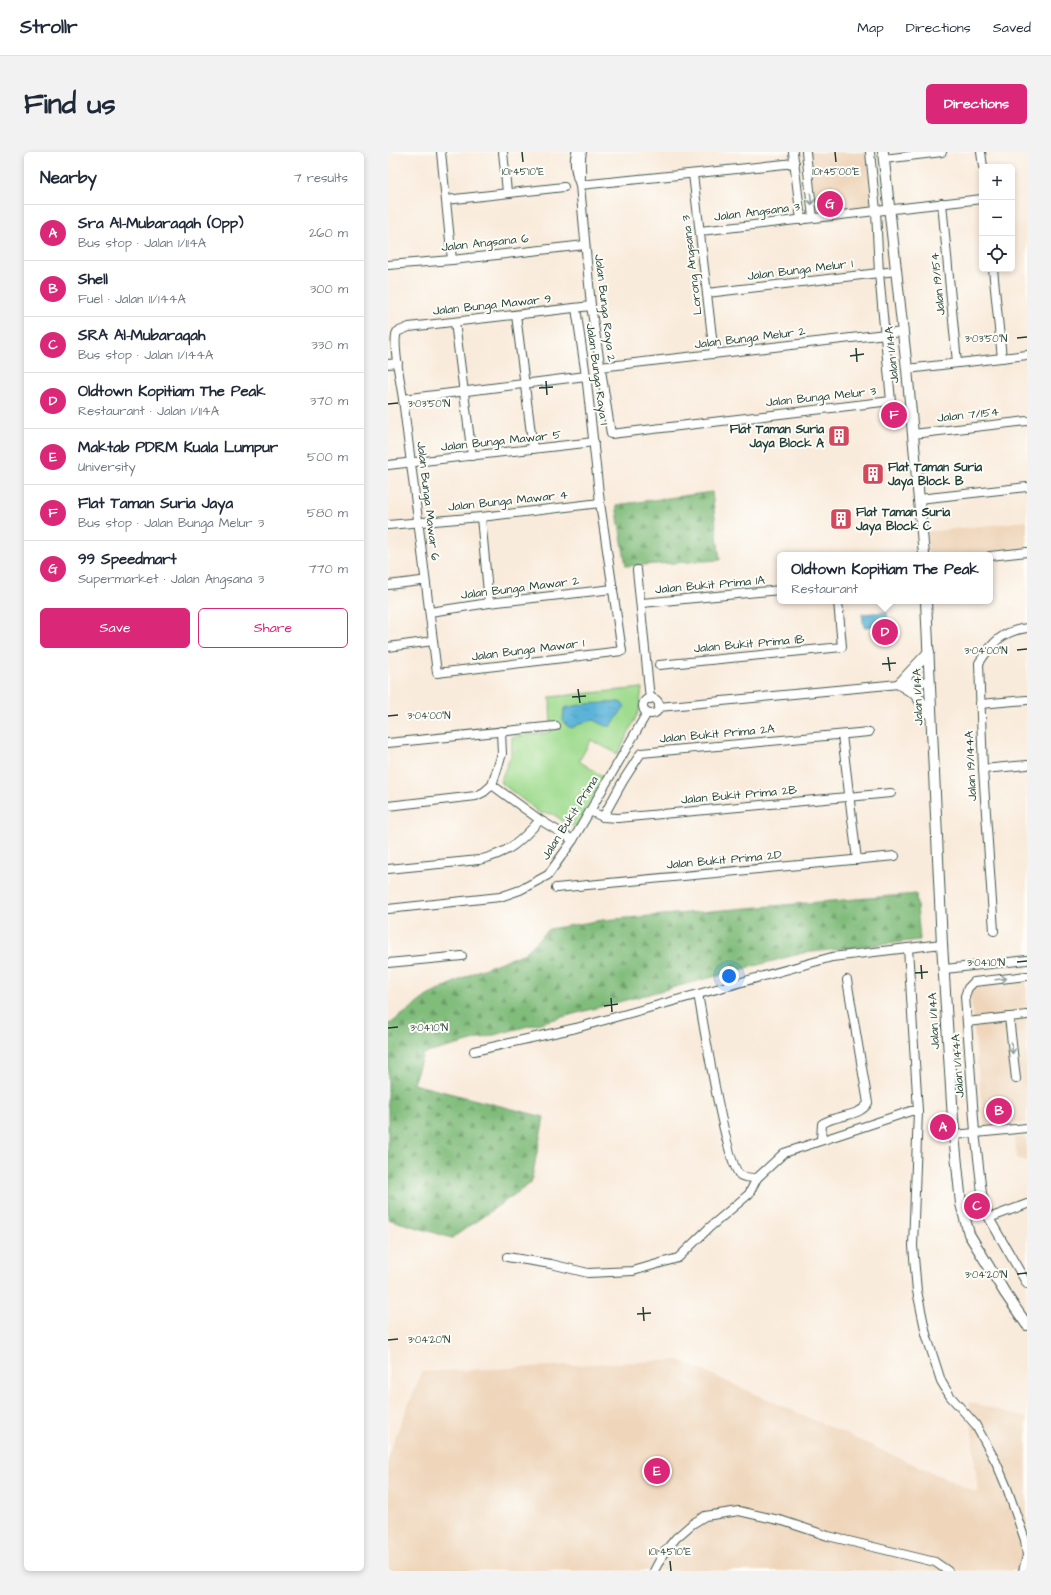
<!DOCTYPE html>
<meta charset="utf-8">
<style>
:root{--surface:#fff;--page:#f2f2f3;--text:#1f2937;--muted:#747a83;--line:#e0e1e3;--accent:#db2777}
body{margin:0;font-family:"Architects Daughter",sans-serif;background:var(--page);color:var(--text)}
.controls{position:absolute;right:12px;top:12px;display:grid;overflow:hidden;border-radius:6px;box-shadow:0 2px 6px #0003}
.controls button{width:36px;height:36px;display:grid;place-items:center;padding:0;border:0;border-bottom:1px solid var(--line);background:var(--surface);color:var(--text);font:20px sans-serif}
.you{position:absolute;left:341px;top:824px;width:14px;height:14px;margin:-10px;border:3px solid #fff;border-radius:50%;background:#1a73e8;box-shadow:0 0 0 6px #1a73e833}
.badge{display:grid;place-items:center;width:26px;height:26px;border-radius:50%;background:var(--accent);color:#fff;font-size:13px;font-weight:700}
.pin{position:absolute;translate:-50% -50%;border:2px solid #fff;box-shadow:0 1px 4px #0006}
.popup{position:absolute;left:389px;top:400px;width:216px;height:52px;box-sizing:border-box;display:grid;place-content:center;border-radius:6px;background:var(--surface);filter:drop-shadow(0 1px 3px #0005);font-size:13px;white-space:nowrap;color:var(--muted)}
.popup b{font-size:15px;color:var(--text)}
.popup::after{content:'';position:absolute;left:50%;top:100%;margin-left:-8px;border:8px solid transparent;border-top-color:var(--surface)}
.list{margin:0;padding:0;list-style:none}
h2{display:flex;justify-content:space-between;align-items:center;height:52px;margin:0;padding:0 16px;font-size:17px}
h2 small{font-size:13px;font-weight:400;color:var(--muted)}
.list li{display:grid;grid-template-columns:26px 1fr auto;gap:12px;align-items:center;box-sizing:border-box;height:56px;padding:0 16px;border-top:1px solid var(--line)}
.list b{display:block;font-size:15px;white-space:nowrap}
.list p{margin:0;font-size:13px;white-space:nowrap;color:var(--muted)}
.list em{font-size:13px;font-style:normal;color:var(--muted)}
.actions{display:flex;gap:8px;padding:12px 16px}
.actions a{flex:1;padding:9px 0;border:1px solid var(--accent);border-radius:6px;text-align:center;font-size:14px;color:var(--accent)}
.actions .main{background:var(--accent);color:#fff}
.icon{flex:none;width:22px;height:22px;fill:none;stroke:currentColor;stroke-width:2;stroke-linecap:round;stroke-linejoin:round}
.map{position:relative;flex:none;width:639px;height:1419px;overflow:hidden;border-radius:6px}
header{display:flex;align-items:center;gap:24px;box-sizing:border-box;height:56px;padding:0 20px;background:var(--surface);border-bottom:1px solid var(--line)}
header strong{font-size:19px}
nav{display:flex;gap:22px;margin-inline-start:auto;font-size:14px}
.intro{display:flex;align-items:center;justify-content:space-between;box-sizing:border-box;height:96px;padding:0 24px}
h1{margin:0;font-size:28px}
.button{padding:10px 18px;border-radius:6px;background:var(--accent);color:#fff;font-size:14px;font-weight:700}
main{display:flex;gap:24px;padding:0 24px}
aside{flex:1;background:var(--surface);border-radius:6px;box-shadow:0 2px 6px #0003}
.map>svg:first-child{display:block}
</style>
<header>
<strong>Strollr</strong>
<nav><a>Map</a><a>Directions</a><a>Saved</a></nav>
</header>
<div class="intro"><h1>Find us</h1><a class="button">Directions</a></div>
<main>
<aside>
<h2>Nearby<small>7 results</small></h2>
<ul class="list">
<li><span class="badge">A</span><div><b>Sra Al-Mubaraqah (Opp)</b><p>Bus stop · Jalan 1/114A</p></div><em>260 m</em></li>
<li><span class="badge">B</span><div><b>Shell</b><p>Fuel · Jalan 11/144A</p></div><em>300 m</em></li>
<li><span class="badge">C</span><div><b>SRA Al-Mubaraqah</b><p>Bus stop · Jalan 1/144A</p></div><em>330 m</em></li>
<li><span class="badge">D</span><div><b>Oldtown Kopitiam The Peak</b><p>Restaurant · Jalan 1/114A</p></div><em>370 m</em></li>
<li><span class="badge">E</span><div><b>Maktab PDRM Kuala Lumpur</b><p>University</p></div><em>500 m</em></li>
<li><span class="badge">F</span><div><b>Flat Taman Suria Jaya</b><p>Bus stop · Jalan Bunga Melur 3</p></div><em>580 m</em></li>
<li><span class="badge">G</span><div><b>99 Speedmart</b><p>Supermarket · Jalan Angsana 3</p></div><em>770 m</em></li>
</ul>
<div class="actions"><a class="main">Save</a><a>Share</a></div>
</aside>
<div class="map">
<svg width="639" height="1419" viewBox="0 0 639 1419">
<defs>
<pattern id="forest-firs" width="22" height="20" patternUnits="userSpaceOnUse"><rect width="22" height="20" fill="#80bc7a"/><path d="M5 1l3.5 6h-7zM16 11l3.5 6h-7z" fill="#689a65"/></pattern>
<pattern id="water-ripples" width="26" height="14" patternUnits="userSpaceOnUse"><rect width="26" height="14" fill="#5bb3d8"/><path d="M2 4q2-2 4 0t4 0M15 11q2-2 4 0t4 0" fill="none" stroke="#4b93b0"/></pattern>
</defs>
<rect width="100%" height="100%" fill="#fdfcf7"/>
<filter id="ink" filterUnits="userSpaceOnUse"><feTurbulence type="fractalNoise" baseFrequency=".025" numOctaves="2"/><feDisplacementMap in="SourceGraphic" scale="8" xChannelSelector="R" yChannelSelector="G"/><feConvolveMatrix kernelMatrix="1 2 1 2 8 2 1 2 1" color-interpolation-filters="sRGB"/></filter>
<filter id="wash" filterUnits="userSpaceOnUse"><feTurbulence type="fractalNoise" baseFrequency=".012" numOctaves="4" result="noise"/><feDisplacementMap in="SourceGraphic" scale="16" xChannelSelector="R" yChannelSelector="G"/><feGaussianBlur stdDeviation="0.9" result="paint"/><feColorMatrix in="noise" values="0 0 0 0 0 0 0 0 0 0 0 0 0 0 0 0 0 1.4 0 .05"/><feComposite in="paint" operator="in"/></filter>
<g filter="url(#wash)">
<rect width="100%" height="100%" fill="#f9ebdb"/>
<!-- built -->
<g fill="#efd6bb">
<path d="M420 0H479L485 56 428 63Z"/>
<path d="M639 369V398L593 403H540L538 380Z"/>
<path d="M639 827V971L596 975 582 838 587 833Z"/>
<path d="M639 985V1009L629 1006 626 986Z"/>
<path d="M291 1208 590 1341 581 1250 639 1266V1419H0V1302L34 1220Z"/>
</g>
<!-- green -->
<path fill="#a0dc90" stroke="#608c62" d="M254 536 251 559 230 602 203 588 191 609 216 625 190 674 180 673 165 662 152 661 112 630 123 603 124 585 163 580 162 545Z"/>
<!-- forest -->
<g fill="url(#forest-firs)" stroke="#507c57">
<path d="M324 340 332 408 238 414 228 353Z"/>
<path d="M528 742 532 788 415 801 35 902 25 932 156 965 143 1031 64 1086 0 1067V871L2 872 39 844 87 820 137 801 161 777 215 768Z"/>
</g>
<!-- water -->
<g fill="url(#water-ripples)" stroke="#3d7886">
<path d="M499 460 500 473 476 475 474 462Z"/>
<path d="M232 550 237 554 223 574H218L206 568 193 571 184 576 179 574 175 569 176 556 198 552Z"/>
</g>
</g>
<g filter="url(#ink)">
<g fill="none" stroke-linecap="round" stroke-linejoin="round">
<!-- minor casing -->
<g stroke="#40574d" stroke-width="10">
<g id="minor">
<path d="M53 0 64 108"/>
<path d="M115 0 119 40"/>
<path d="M188 0C185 11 188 23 192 33"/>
<path d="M194 0C191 11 195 20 192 33L203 154 223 282 503 249 491 121 488 59 482 0"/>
<path d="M405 0 413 68"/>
<path d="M418 0 425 66"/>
<path d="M593 0 595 15"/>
<path d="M496 7 554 0"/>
<path d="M305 22 326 202"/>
<path d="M192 33 407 11"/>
<path d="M58 48 176 35"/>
<path d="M554 51 569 211"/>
<path d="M312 79 594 47"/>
<path d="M0 113 64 108 197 93"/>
<path d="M605 117 614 206"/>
<path d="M319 141 508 119"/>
<path d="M188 156 199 231 212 351 234 499 49 521 15 247C13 232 4 192 9 180L21 175 203 154"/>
<path d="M128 163 145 297"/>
<path d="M67 170 84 304"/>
<path d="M0 212 10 211"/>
<path d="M212 215 515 180"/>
<path d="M519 217 639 203"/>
<path d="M15 247 198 224"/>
<path d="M525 282 639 269"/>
<path d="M0 313 206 290"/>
<path d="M531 347 639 335"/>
<path d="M93 365 101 451"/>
<path d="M0 373 93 365 212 351"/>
<path d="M602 404 639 400"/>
<path d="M249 418 262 547"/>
<path d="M0 433 33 429"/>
<path d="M254 451 392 438"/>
<path d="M42 460 101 451 225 437"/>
<path d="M0 495 45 489"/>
<path d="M271 513 454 495 450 449"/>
<circle cx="263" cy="554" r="8"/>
<path d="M592 552 639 548"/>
<path d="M271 555 542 529"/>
<path d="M454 583 469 708"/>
<path d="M0 591 168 574"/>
<path d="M595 617 639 613"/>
<path d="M104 633 152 668 185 688"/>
<path d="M0 654 88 644 96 640 104 633 114 602 113 579"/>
<path d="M202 659 215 665 230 666 503 641"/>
<path d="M215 665 235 629 253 601 481 580"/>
<path d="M0 717 91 708C121 701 132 690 152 668"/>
<path d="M168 736 507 704"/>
<path d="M0 757 112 745 132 738 160 723 185 688 259 561"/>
<path d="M606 779 595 617 591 511C604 491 614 479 639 476"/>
<path d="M520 796 554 792"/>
<path d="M0 811 74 804"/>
<path d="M557 817 639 808"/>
<path d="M639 824 586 830 580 836 577 844 587 980 594 1041 601 1066 639 1132"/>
<path d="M310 842C315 868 338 1013 352 1023 357 1026 363 1026 369 1026L396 1001 523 959H530"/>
<path d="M621 865 628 927"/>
<path d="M579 870 639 863"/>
<path d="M86 899 188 876 444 805 520 796 530 959 525 1094 529 1139 538 1182 553 1229 562 1244 587 1272 608 1310 619 1336 637 1388 639 1404 635 1419"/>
<path d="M566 983 639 976"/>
<path d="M433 988 434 972C447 962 471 966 480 951L459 828"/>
<path d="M601 1066 639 1052"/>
<path d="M119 1105 163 1112 200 1121 245 1119 290 1106 322 1075 361 1042 369 1026"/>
<path d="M266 1419 275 1402 288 1386 304 1372 317 1364 351 1359 395 1369 440 1384 547 1410 560 1419"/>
</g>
</g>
<!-- tertiary casing -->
<g stroke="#40574d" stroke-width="12">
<g id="tertiary">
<path d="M495 0 519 217 536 403"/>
<path d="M538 449 554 792 566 983 573 1052 581 1082 617 1141 639 1173"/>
<path d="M541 500 511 532 527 542 543 564"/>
</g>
</g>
<!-- minor -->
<use href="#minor" stroke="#fff" stroke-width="8"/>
<!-- tertiary -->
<use href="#tertiary" stroke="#fff" stroke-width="10"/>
</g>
<!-- one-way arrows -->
<defs><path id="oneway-shaft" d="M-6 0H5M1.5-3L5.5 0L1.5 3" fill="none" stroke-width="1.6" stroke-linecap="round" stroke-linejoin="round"/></defs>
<g stroke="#8f9e9a">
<use href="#oneway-shaft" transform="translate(423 47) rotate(84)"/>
<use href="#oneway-shaft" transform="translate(613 827) rotate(-7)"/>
<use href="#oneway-shaft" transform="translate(624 896) rotate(84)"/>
</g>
</g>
<!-- ticks -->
<path fill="none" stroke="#1f3d34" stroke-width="1.5" d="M134 0 135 10M447 0 448 10M629 186 639 185M468 196 469 210M462 204 476 202M158 229 159 243M151 236 165 235M0 252 10 251M629 498 639 497M500 505 502 519M494 512 508 511M190 537 192 551M184 545 198 544M0 564 10 563M629 810 639 809M533 813 534 827M527 821 540 820M223 846 224 860M216 854 230 852M0 876 10 875M629 1122 639 1121M255 1155 256 1169M249 1162 263 1161M0 1188 10 1187M282 1409 283 1419"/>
<!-- icons -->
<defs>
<g id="building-square" transform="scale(1.15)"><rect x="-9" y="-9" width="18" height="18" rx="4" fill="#d1495b" stroke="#fdfcf7"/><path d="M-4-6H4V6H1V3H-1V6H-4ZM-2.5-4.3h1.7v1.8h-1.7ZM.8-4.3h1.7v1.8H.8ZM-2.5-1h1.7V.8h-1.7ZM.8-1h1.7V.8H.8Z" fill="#fff"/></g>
</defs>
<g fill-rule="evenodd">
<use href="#building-square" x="451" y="284"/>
<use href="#building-square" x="485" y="322"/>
<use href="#building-square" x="453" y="367"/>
</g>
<g text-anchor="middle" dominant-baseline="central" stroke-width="4" stroke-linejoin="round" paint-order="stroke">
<!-- street labels -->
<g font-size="12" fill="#1f3d34" stroke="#fdfcf7">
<text transform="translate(369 60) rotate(-7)">Jalan Angsana 3</text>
<text transform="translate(97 91) rotate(-6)">Jalan Angsana 6</text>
<text transform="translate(304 113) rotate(-97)">Lorong Angsana 3</text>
<text transform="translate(412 118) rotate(-7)">Jalan Bunga Melur 1</text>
<text transform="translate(550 132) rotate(-96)">Jalan 19/154</text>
<text transform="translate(104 153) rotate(-6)">Jalan Bunga Mawar 9</text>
<text transform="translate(217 156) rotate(83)">Jalan Bunga Raya 2</text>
<text transform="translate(362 186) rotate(-7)">Jalan Bunga Melur 2</text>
<text transform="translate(504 203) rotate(-96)">Jalan 1/114A</text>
<text transform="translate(209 222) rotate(82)">Jalan Bunga Raya 1</text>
<text transform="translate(433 245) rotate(-6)">Jalan Bunga Melur 3</text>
<text transform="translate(580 263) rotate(-6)">Jalan 7/154</text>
<text transform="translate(113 289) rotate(-6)">Jalan Bunga Mawar 5</text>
<text transform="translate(40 349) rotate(83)">Jalan Bunga Mawar 6</text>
<text transform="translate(120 349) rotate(-6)">Jalan Bunga Mawar 4</text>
<text transform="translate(322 433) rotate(-5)">Jalan Bukit Prima 1A</text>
<text transform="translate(132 436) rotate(-7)">Jalan Bunga Mawar 2</text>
<text transform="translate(361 492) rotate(-5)">Jalan Bukit Prima 1B</text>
<text transform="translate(140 498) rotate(-7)">Jalan Bunga Mawar 1</text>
<text transform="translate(530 545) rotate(-92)">Jalan 1/114A</text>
<text transform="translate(329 582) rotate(-5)">Jalan Bukit Prima 2A</text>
<text transform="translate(583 614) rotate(-93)">Jalan 19/144A</text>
<text transform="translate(351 643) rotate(-5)">Jalan Bukit Prima 2B</text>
<text transform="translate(182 666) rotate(-58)">Jalan Bukit Prima</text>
<text transform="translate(336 708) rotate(-5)">Jalan Bukit Prima 2D</text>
<text transform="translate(546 869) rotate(-93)">Jalan 1/114A</text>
<text transform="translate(570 914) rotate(-94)">Jalan 1/144A</text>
</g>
<!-- poi labels -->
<g font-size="12" font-weight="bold" fill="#1f3d34" stroke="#fdfcf7" text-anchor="start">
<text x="436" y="277" text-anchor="end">Flat Taman Suria<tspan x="436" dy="14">Jaya Block A</tspan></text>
<text x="500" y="315">Flat Taman Suria<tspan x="500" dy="14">Jaya Block B</tspan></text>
<text x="468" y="360">Flat Taman Suria<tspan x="468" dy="14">Jaya Block C</tspan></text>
</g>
</g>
<g font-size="10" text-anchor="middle" fill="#1f3d34" stroke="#fdfcf7" stroke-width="4" stroke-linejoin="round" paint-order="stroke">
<text x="135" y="23">101°45'10"E</text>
<text x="448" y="23">101°45'00"E</text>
<text x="598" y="190">3°03'50"N</text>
<text x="41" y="255">3°03'50"N</text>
<text x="598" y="502">3°04'00"N</text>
<text x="41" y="567">3°04'00"N</text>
<text x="598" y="814">3°04'10"N</text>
<text x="41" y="879">3°04'10"N</text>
<text x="598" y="1126">3°04'20"N</text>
<text x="41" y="1191">3°04'20"N</text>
<text x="282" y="1403">101°45'10"E</text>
</g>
</svg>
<div class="controls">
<button>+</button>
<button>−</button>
<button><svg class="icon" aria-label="locate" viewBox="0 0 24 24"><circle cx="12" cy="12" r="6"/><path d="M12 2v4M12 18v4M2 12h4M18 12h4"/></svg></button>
</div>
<div class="you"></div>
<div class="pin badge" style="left:555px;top:975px">A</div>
<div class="pin badge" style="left:611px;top:959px">B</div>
<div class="pin badge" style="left:589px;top:1054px">C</div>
<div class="pin badge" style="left:497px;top:480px">D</div>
<div class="popup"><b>Oldtown Kopitiam The Peak</b>Restaurant</div>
<div class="pin badge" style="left:269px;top:1319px">E</div>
<div class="pin badge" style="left:506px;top:263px">F</div>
<div class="pin badge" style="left:442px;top:52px">G</div>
</div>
</main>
